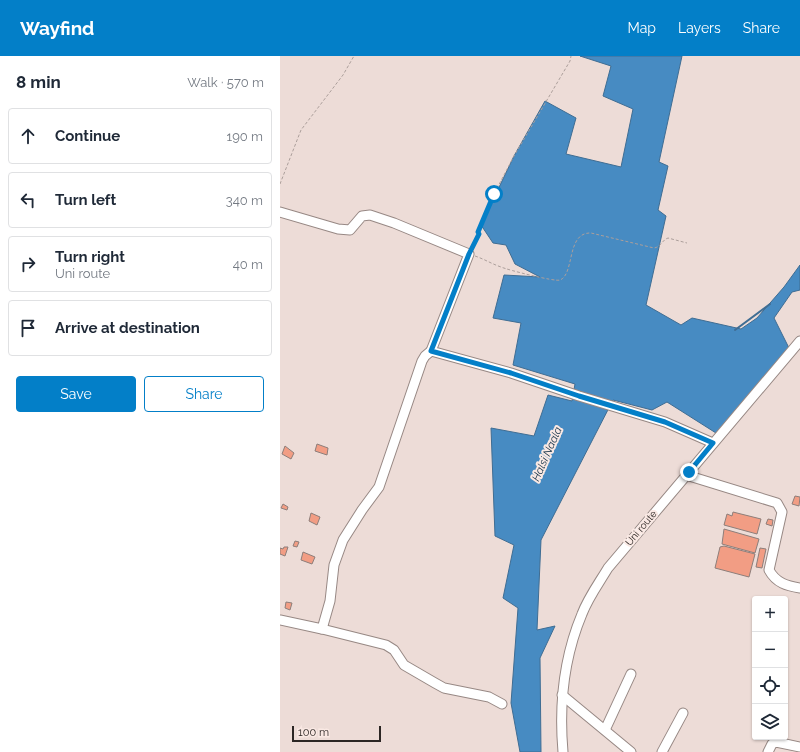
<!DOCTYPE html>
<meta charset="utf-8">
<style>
:root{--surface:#fff;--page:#f2f2f3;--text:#1f2937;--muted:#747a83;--line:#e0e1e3;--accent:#037fc8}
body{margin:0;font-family:Raleway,sans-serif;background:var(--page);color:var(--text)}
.controls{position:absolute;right:12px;bottom:12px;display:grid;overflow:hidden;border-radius:4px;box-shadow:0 1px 3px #0004}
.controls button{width:36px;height:36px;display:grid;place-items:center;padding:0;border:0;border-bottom:1px solid var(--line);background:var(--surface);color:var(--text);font:20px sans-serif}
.scale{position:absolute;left:12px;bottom:10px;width:89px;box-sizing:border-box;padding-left:4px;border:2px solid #2c2624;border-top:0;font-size:11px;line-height:14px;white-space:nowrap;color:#2c2624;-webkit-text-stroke:3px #fae9e4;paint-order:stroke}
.stop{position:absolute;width:12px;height:12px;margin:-9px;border:3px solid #037fc8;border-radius:50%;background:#fff}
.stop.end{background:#037fc8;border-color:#fff;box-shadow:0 1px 4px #0008}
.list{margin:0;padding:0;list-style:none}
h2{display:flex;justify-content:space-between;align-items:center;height:52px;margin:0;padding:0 16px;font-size:17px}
h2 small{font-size:13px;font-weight:400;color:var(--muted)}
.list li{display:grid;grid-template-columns:26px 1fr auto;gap:12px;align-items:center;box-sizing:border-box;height:56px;margin:0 8px 8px;padding:0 8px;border:1px solid var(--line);border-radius:4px}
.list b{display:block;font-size:15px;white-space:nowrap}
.list p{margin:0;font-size:13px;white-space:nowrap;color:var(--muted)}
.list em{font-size:13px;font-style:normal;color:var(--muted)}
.actions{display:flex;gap:8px;padding:12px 16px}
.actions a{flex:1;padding:9px 0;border:1px solid var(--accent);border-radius:4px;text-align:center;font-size:14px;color:var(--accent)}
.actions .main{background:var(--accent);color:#fff}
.icon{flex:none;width:22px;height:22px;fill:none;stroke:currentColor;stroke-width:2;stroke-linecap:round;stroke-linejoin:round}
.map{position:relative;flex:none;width:520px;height:696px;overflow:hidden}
header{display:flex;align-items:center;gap:24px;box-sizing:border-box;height:56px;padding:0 20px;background:var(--accent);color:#fff}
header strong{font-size:19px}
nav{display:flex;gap:22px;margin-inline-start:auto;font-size:14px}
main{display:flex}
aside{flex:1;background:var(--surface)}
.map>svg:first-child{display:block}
</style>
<header>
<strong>Wayfind</strong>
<nav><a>Map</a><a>Layers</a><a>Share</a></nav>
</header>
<main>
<aside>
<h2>8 min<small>Walk · 570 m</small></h2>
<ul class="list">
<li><svg class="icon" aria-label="ahead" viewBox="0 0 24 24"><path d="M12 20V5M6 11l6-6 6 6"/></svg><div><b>Continue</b></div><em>190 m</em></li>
<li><svg class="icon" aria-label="left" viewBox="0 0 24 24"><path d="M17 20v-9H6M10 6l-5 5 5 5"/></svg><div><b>Turn left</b></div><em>340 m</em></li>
<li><svg class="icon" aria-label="right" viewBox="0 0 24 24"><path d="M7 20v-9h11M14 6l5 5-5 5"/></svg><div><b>Turn right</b><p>Uni route</p></div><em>40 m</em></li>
<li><svg class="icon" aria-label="arrive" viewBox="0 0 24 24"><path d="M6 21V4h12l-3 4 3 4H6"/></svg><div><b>Arrive at destination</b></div></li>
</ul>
<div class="actions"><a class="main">Save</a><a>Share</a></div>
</aside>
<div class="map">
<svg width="520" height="696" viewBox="0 0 520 696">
<rect width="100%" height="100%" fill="#eddcd7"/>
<!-- water -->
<path fill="#478bc2" stroke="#3f6d93" d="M300 0H402L379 106 388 110 378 154 386 160 366 249 401 269 412 262 461 273 477 262 504 231 520 209V234L512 236 494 262 509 292 436 377 387 346 372 354 333 344 261 484 257 574 275 570 260 602 261 696H240L231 647 238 552 223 542 234 489 215 480 211 372 254 380 268 339 292 345 295 328 233 309 241 267 213 262 224 219 260 221 235 208 226 189 213 187 201 169 234 100 265 45 296 62 286 98 341 111 353 53 323 40 331 10Z"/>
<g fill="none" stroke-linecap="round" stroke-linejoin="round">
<!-- stream -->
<path stroke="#3f6d93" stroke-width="2" d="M455 274 490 248"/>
</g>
<!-- building -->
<g fill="#f29d84" stroke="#8d7e7a">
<path d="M37 388 48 392 47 399 35 395Z"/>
<path d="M5 390 14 397 11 403 2 398Z"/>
<path d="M515 440 520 441 519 450 512 448Z"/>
<path d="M3 448 8 451 7 454 1 452Z"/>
<path d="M453 456 481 463 477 478 444 469 447 458 452 460Z"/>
<path d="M31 457 40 461 37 469 29 465Z"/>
<path d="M488 463 493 464 492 470 486 468Z"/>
<path d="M444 473 479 483 475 497 442 488Z"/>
<path d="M15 485 19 486 17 491 13 490Z"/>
<path d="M444 490 475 498 469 521 435 512 440 491Z"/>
<path d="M4 491H8L5 500 0 498V492L3 493Z"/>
<path d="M480 492 486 493 482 512 476 511Z"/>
<path d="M23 496 35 501 32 508 21 504Z"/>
<path d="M6 546 12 547 10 554 5 552Z"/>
</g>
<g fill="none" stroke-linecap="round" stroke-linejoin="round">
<!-- minor casing -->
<g stroke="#978884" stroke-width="11">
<g id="minor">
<path d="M0 156 58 173 70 174 82 160 90 159 114 167 189 198 151 295 231 317 299 340 385 366 433 387"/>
<path d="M406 419 497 447 502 456 489 514C496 527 507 530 520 532"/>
<path d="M0 564 42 573 106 589 114 594 124 609 155 627 164 632 209 641 222 648"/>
<path d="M42 573 50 545 54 509 63 484 82 454 99 431 142 305 145 300 151 295"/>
<path d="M282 639 351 696"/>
<path d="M325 674 351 618"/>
<path d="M283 696C279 650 284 601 302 558 308 542 319 527 328 512L520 285"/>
<path d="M382 696 403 657"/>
<path d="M488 696 492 688 496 686 520 691"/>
</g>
</g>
<!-- path -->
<g stroke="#ac9f9b" stroke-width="1" stroke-dasharray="3 2" stroke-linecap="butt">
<path d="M0 128 21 74 63 19 74 0"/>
<path d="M192 192 199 180V176L214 138 234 100 290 5 291 0"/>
<path d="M195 200C204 203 212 208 221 211 228 214 275 226 280 224 295 218 286 176 311 177L374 192C381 191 382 184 388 182L407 187"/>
</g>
<!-- minor -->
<use href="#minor" stroke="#fff" stroke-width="9"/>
</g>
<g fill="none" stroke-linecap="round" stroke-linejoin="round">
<!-- route -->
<path stroke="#037fc8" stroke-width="5" d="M214 138 198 176 199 178 189 198 151 295 231 317 299 340 385 366 433 387 409 416"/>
</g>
<g text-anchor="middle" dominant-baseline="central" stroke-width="4" stroke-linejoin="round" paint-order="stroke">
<!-- street labels -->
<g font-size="10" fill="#2c2624" stroke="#fae9e4">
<text transform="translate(361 472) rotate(-50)">Uni route</text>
</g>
<!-- water labels -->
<g font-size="11" font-style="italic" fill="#112f46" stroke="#fae9e4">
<text transform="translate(267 398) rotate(-66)">Halsi Naala</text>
</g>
</g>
</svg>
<div class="controls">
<button>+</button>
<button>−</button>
<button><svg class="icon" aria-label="locate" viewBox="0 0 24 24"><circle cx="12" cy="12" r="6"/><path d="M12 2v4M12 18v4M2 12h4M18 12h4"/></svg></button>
<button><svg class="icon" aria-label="layers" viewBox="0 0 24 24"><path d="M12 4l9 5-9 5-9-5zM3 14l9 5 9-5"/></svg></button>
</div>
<div class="scale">100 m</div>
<div class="stop" style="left:214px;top:138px"></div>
<div class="stop end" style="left:409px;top:416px"></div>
</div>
</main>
